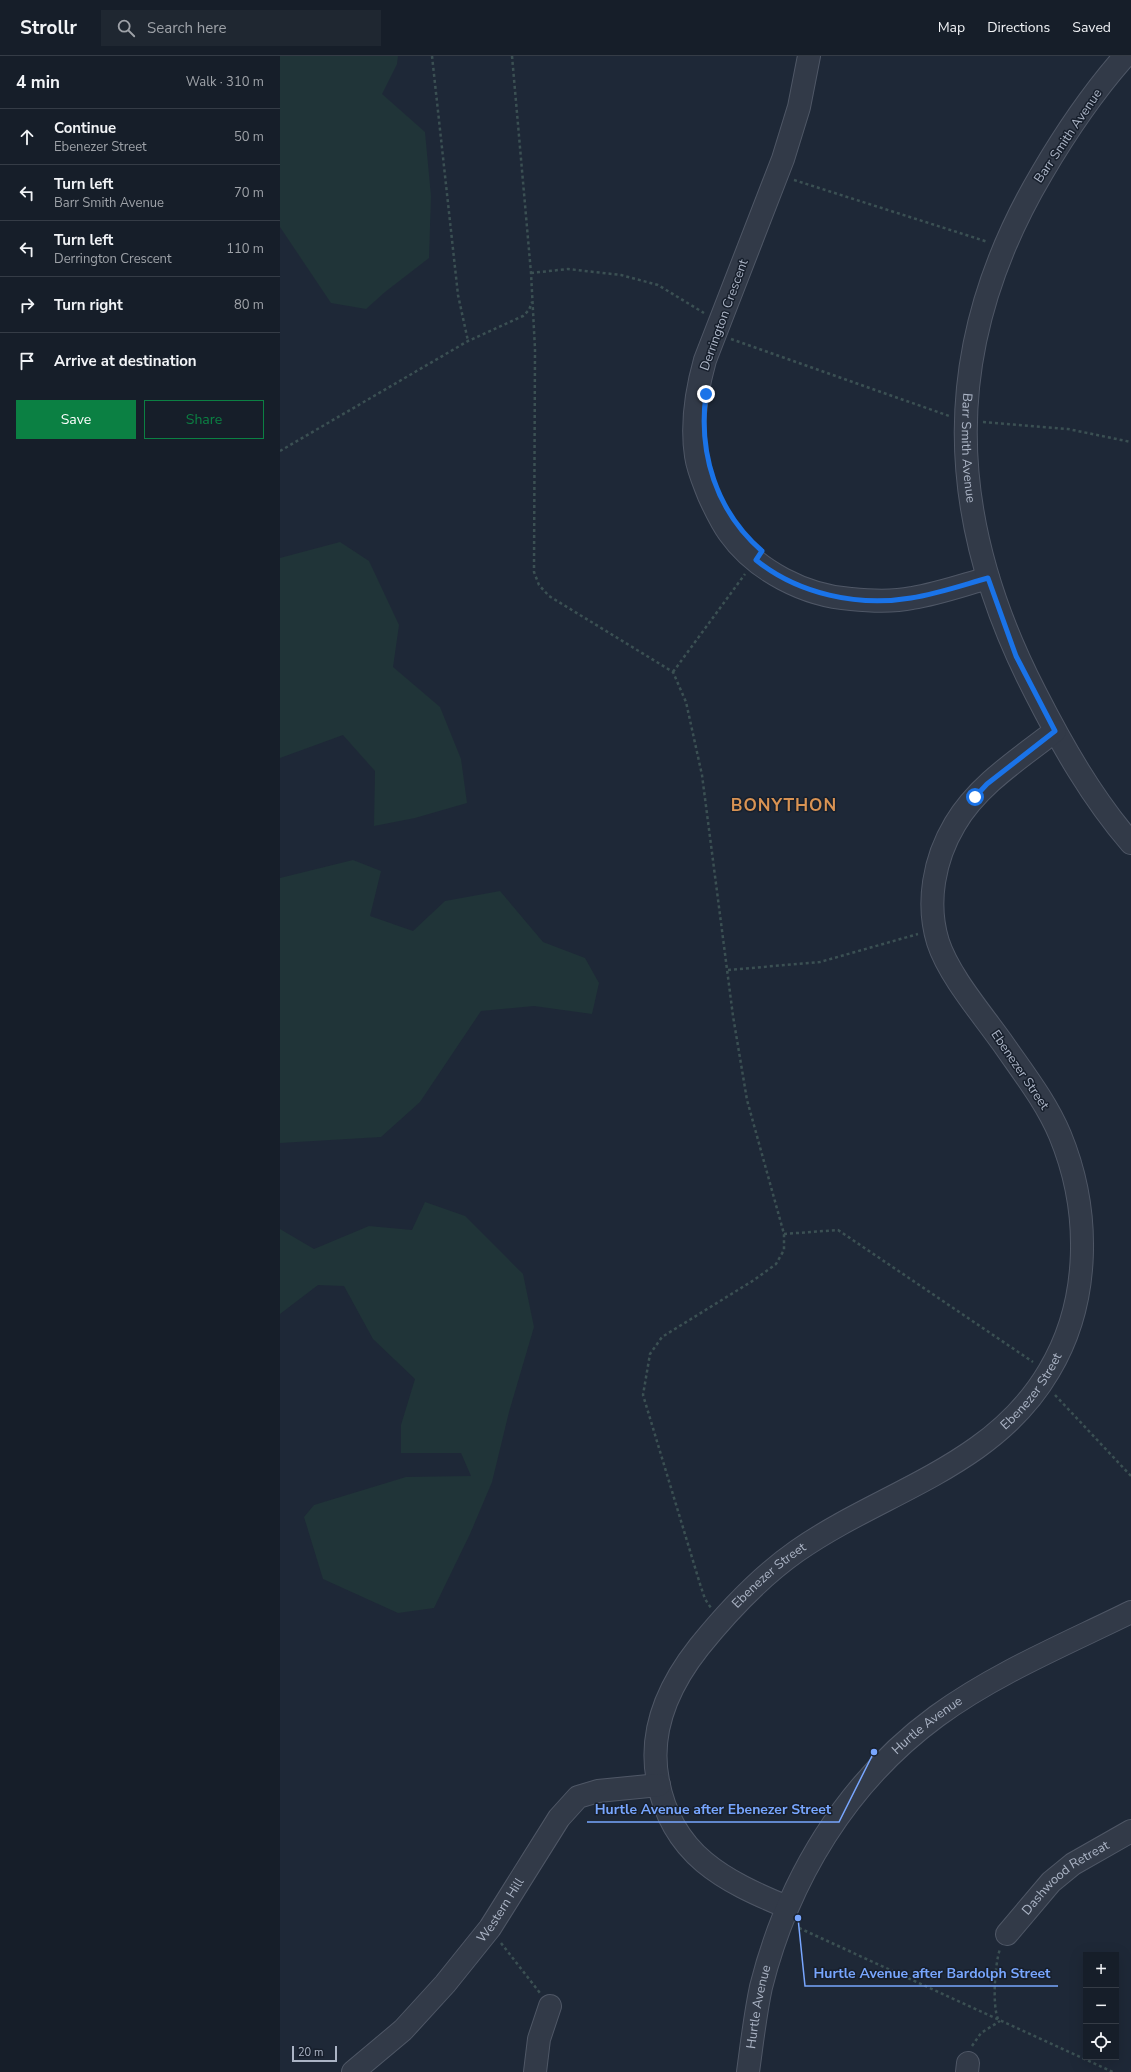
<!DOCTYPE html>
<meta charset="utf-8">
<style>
:root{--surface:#161e29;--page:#1f2731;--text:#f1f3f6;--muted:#9ea2a8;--line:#353c46;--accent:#0b8043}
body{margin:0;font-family:"Nunito Sans",sans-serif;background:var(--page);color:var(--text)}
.controls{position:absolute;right:12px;bottom:12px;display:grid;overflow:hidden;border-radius:0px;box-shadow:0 4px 16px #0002}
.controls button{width:36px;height:36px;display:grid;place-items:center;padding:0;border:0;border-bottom:1px solid var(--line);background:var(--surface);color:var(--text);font:20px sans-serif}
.scale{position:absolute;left:12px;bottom:10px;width:45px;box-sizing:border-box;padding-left:4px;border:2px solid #abb4c5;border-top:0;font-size:11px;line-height:14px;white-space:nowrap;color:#abb4c5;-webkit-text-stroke:3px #171f2c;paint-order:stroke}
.stop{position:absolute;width:12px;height:12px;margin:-9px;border:3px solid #1a73e8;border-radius:50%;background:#fff}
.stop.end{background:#1a73e8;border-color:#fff;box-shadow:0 1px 4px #0008}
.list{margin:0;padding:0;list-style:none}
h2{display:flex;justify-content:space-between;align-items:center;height:52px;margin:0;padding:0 16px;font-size:17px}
h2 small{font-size:13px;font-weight:400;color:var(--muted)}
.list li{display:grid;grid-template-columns:26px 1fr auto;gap:12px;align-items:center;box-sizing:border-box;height:56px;padding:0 16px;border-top:1px solid var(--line)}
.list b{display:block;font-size:15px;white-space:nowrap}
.list p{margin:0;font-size:13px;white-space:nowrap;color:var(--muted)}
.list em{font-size:13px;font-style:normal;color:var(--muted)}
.actions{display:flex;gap:8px;padding:12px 16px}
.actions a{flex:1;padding:9px 0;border:1px solid var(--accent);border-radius:0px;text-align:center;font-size:14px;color:var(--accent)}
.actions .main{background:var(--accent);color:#fff}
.icon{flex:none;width:22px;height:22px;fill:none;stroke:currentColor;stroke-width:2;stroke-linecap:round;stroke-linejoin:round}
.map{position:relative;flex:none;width:851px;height:2016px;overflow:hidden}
header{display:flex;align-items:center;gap:24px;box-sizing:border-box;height:56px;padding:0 20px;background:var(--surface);border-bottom:1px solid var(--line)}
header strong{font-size:19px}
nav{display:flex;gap:22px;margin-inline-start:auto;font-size:14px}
.search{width:280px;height:36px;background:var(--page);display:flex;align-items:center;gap:10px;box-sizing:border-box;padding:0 14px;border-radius:0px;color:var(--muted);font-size:15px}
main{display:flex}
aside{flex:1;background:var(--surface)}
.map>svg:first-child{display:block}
</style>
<header>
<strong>Strollr</strong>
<div class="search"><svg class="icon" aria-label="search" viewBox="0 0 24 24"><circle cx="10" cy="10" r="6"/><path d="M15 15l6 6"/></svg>Search here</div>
<nav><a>Map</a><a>Directions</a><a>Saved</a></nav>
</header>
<main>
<aside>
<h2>4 min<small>Walk · 310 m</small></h2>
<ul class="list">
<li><svg class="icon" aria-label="ahead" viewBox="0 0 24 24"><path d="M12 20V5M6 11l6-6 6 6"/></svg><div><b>Continue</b><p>Ebenezer Street</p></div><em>50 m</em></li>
<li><svg class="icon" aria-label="left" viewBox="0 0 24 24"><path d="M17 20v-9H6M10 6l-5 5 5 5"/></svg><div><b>Turn left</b><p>Barr Smith Avenue</p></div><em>70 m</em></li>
<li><svg class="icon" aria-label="left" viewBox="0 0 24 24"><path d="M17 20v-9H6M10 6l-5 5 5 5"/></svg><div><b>Turn left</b><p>Derrington Crescent</p></div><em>110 m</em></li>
<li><svg class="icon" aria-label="right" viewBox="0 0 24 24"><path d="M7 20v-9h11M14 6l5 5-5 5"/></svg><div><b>Turn right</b></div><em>80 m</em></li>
<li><svg class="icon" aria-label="arrive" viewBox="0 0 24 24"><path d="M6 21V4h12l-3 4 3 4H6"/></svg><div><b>Arrive at destination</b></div></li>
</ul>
<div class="actions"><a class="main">Save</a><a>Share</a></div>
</aside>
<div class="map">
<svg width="851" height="2016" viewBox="0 0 851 2016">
<rect width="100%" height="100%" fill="#1e2837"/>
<!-- green -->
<g fill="#203438">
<path d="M0 0H118L117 8 102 38 145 76 151 140 149 202 105 236 86 253 51 247 0 171Z"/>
<path d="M60 486 89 505 119 569 113 611 160 651 181 703 187 747 135 762 94 770 95 715 63 679 0 702V502Z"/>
<path d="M73 804 101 815 90 860 133 875 165 845 220 835 263 886 305 902 319 927 312 958 254 950 201 955 140 1046 101 1081 0 1087V822Z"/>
<path d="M145 1146 185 1160 243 1218 254 1271 229 1356 212 1426 190 1478 154 1552 118 1557 43 1523 24 1461 34 1449 126 1421 191 1420 181 1397H121V1369L135 1323 93 1283 64 1230 38 1229 0 1258V1173L34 1193 89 1170 132 1174Z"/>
</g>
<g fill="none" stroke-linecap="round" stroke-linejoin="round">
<!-- minor casing -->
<g stroke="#4f5766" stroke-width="24">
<g id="minor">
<path d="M529 0 519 51 503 103 425 304C416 336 411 367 416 400 418 414 424 427 429 440 435 453 441 466 449 477 476 515 526 540 571 543 591 545 613 546 632 542 658 538 683 529 708 522"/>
<path id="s1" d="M845 0C813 36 786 76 762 117 659 291 664 459 755 636 782 689 812 742 851 787"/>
<path id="s2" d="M507 1851C444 1825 392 1799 378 1725 368 1675 389 1629 419 1591 448 1555 480 1521 517 1495 603 1435 713 1411 769 1315 811 1245 811 1154 780 1079 766 1046 744 1018 724 989 703 959 669 920 658 886 646 847 654 803 675 768 698 729 739 703 775 675"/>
<path id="s3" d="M727 1878 771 1826 793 1808 851 1775"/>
<path id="s4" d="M73 2016 123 1974 165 1928 210 1872 279 1762 298 1741 318 1735 379 1729"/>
<path d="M255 2016 259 1983 270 1950"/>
<path id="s5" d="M468 2016C472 1987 475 1959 481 1931 508 1823 567 1726 657 1660 716 1617 786 1588 851 1556"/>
<path d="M687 2016 688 2007"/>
</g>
</g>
<!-- path -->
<g stroke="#3b5053" stroke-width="2.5" stroke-dasharray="3 3" stroke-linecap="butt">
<path d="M152 0 178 239 188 285"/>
<path d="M232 0 251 217 255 293 254 516 259 529 269 540 393 616 406 646 422 719 453 960 467 1044 504 1178V1194L496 1208 474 1224 382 1281 370 1298 363 1339 420 1528 425 1543 431 1552"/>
<path d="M514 124 708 186"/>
<path d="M251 217 288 213 341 219 378 229 424 257"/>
<path d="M451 283 669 360"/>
<path d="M703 366 788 373 851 386"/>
<path d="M0 395 188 285 243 260 249 254 252 246"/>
<path d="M393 616 465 518"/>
<path d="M448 914 540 906 638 878"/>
<path d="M504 1178 558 1174 753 1306"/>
<path d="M775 1339 851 1420"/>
<path d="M519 1872 833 2016"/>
<path d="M221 1887 260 1937"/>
<path d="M718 1963C712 1949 715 1907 720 1893"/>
<path d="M692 1990 701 1977 720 1965"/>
</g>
<!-- minor -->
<use href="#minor" stroke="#323a48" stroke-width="22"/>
</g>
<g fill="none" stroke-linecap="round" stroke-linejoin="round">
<!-- route -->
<path stroke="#1a73e8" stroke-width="5" d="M426 338C418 397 436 455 482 495L476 504C518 538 578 551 631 542 657 538 683 529 708 522L736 600 775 675 707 728 695 741"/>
</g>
<g text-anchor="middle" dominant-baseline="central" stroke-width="3" stroke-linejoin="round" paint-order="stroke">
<!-- street labels -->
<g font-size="13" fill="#abb4c5" stroke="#171f2c">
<text transform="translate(788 80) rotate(-56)">Barr Smith Avenue</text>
<text transform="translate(444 259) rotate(-70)">Derrington Crescent</text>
<text stroke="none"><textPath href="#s1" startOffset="433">Barr Smith Avenue</textPath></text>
<text transform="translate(740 1014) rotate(56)">Ebenezer Street</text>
<text stroke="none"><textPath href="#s2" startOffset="759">Ebenezer Street</textPath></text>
<text stroke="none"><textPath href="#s2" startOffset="435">Ebenezer Street</textPath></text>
<text stroke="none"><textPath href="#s5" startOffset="402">Hurtle Avenue</textPath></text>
<text stroke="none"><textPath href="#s3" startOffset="82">Dashwood Retreat</textPath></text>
<text stroke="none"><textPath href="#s4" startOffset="220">Western Hill</textPath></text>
<text stroke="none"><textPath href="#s5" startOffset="66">Hurtle Avenue</textPath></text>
</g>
<!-- district labels -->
<g font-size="17" font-weight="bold" letter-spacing="1" fill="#d99353" stroke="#171f2c">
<text x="504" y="749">BONYTHON</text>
</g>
</g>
<!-- callouts -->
<path fill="none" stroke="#78a6fe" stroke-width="1.5" d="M594 1696L559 1766H307M518 1862L525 1930H778"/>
<g fill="#78a6fe" stroke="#171f2c" stroke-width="1.5">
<circle cx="594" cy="1696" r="4"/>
<circle cx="518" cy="1862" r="4"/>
</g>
<g font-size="14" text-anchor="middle" font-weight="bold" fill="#78a6fe" stroke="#171f2c" stroke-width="3" stroke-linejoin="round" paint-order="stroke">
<text x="433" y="1758">Hurtle Avenue after Ebenezer Street</text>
<text x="652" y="1922">Hurtle Avenue after Bardolph Street</text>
</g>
</svg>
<div class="controls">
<button>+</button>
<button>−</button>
<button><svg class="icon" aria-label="locate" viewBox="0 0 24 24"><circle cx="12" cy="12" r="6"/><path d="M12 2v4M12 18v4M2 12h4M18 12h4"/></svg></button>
</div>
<div class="scale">20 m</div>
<div class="stop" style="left:695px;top:741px"></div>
<div class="stop end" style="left:426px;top:338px"></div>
</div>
</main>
